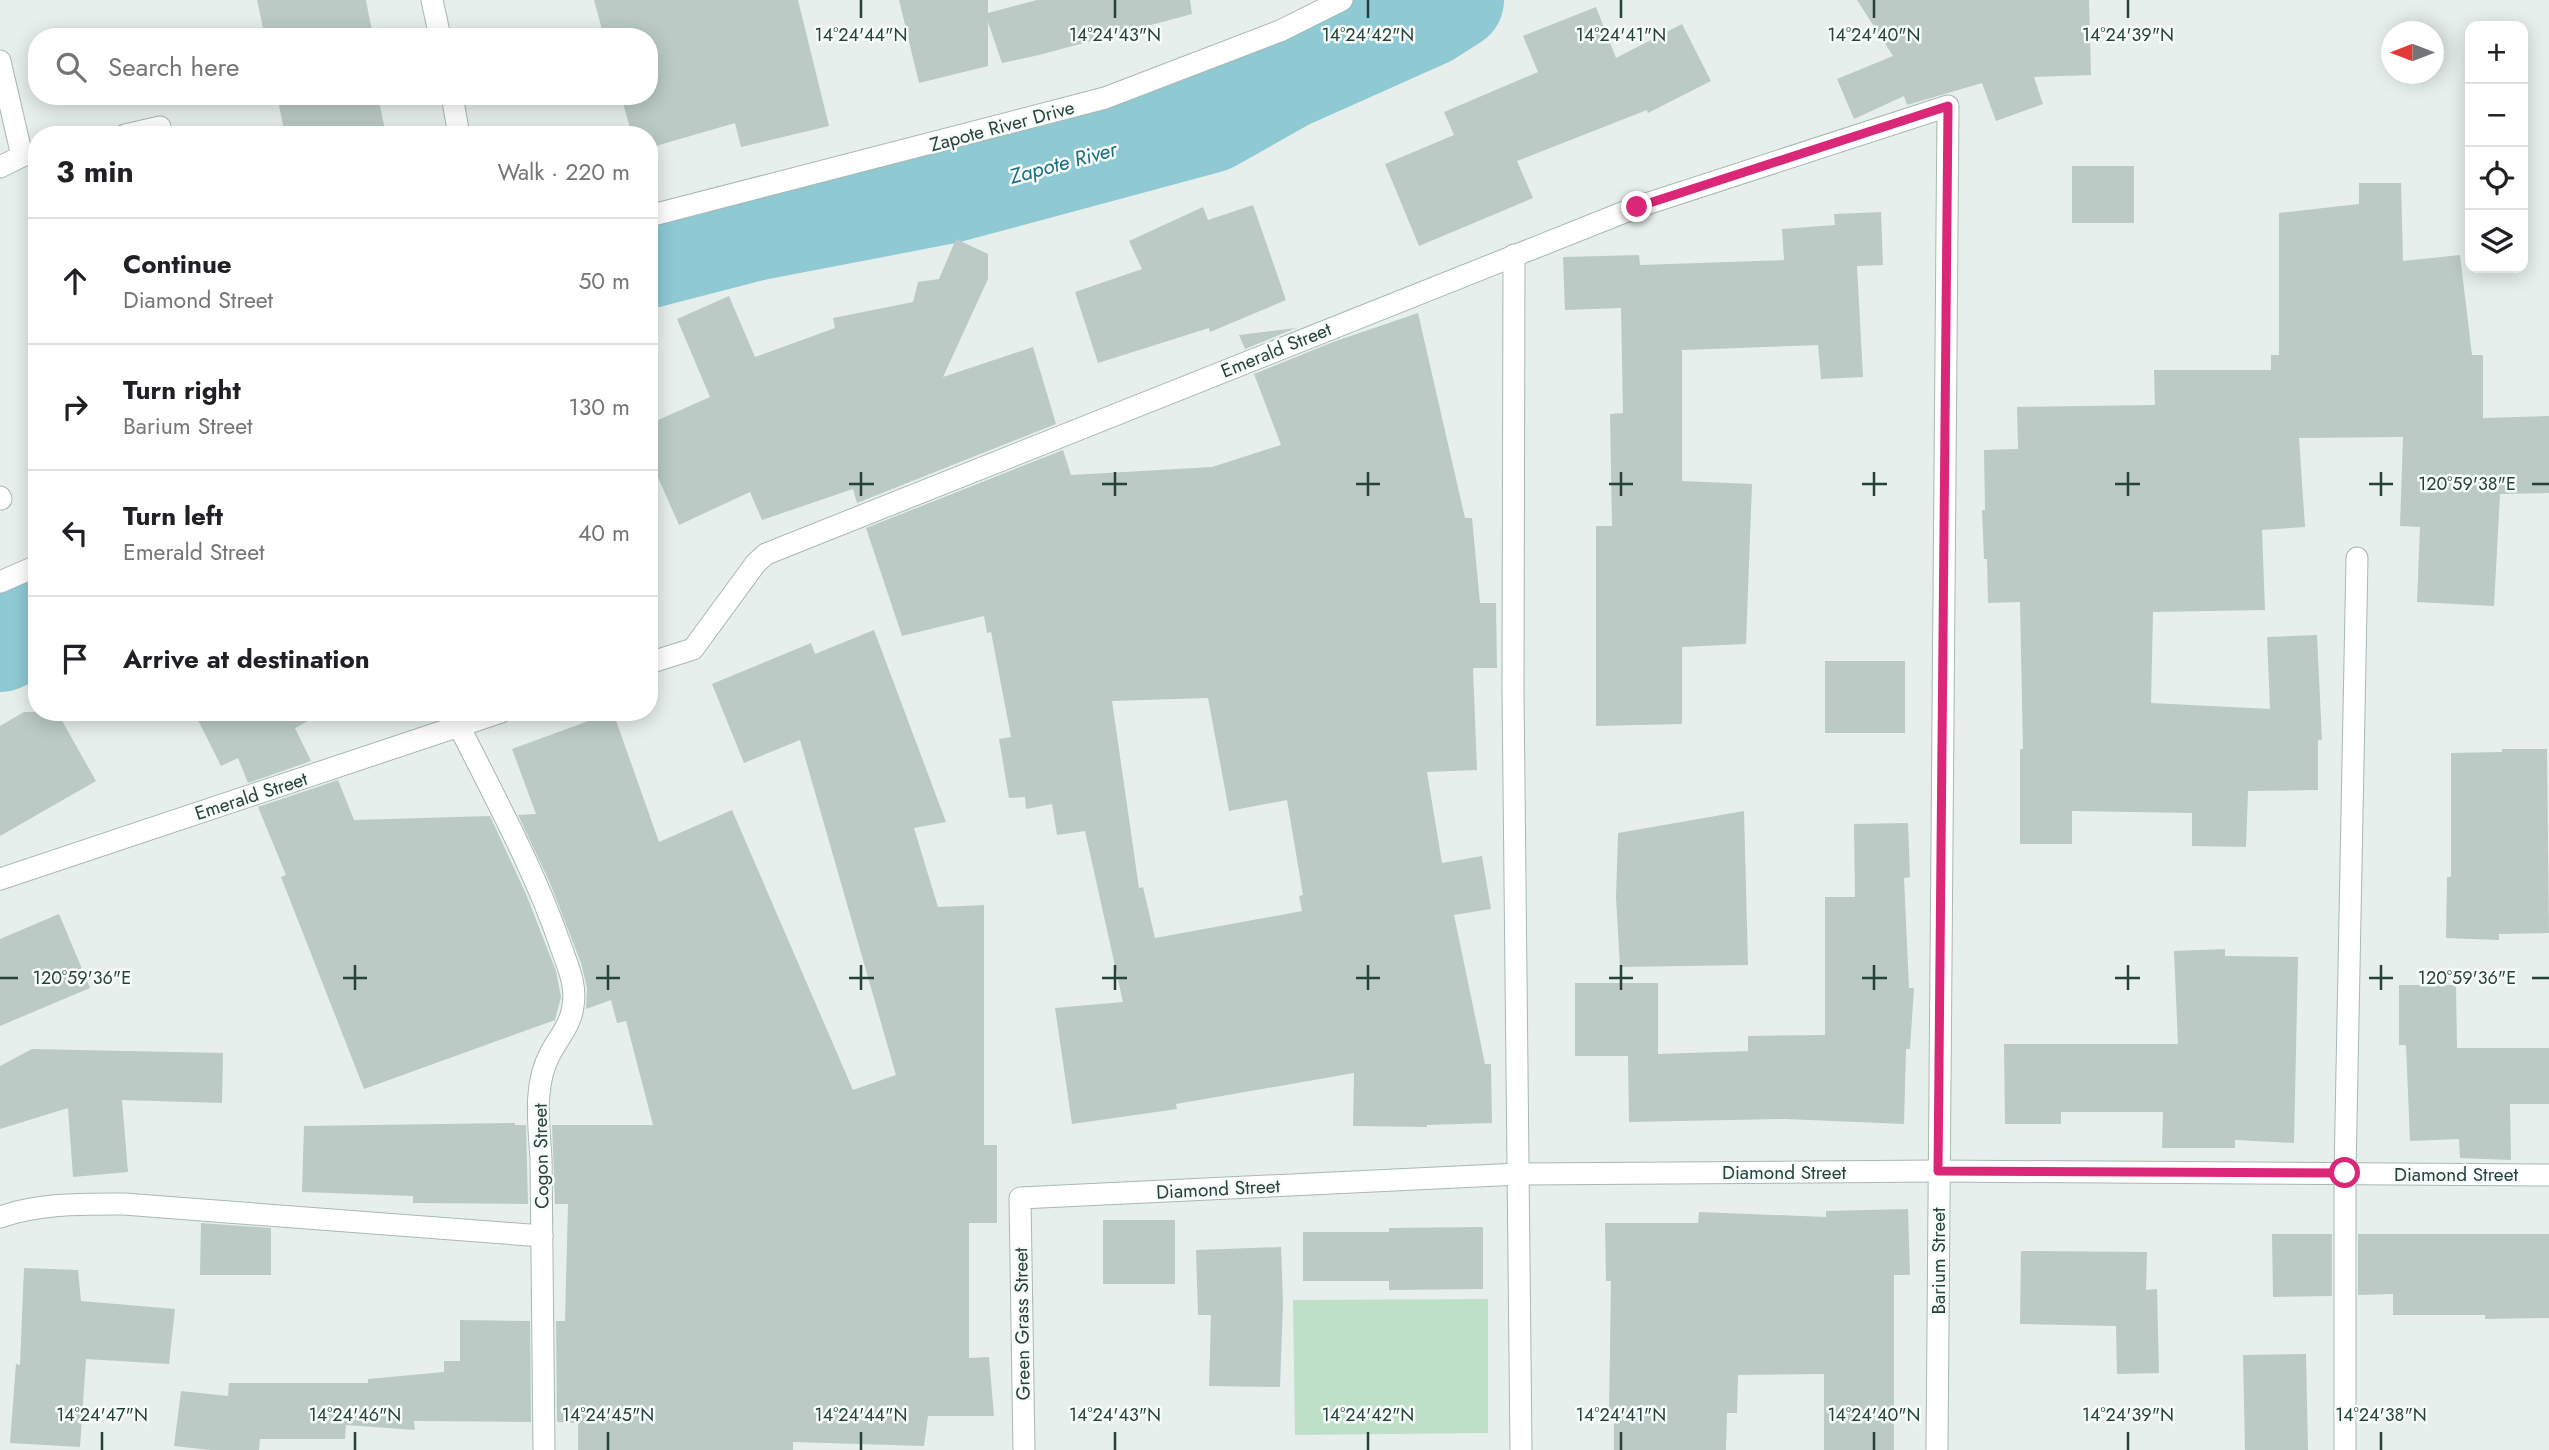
<!DOCTYPE html>
<meta charset="utf-8">
<style>
:root{--surface:#fff;--page:#f6f6f6;--text:#202124;--muted:#757577;--line:#e0e0e0}
body{margin:0;font-family:Jost,sans-serif;background:var(--page);color:var(--text)}
.controls{position:absolute;right:21px;top:21px;display:grid;overflow:hidden;border-radius:14px;box-shadow:0 4px 18px #0003}
.controls button{width:63px;height:63px;display:grid;place-items:center;padding:0;border:0;border-bottom:2px solid var(--line);background:var(--surface);color:var(--text);font:35px sans-serif}
.compass{position:absolute;left:2381px;top:21px;width:63px;height:63px;border-radius:50%;background:var(--surface);box-shadow:0 4px 18px #0003;rotate:270deg}
.stop{position:absolute;width:21px;height:21px;margin:-16px;border:5px solid #db2777;border-radius:50%;background:#fff}
.stop.end{background:#db2777;border-color:#fff;box-shadow:0 2px 7px #0008}
.list{margin:0;padding:0;list-style:none}
h2{display:flex;justify-content:space-between;align-items:center;height:91px;margin:0;padding:0 28px;font-size:30px}
h2 small{font-size:23px;font-weight:400;color:var(--muted)}
.list li{display:grid;grid-template-columns:46px 1fr auto;gap:21px;align-items:center;box-sizing:border-box;height:126px;padding:0 28px;border-top:2px solid var(--line)}
.list b{display:block;font-size:26px;white-space:nowrap}
.list p{margin:0;font-size:23px;white-space:nowrap;color:var(--muted)}
.list em{font-size:23px;font-style:normal;color:var(--muted)}
.icon{flex:none;width:38px;height:38px;fill:none;stroke:currentColor;stroke-width:2;stroke-linecap:round;stroke-linejoin:round}
.map{position:relative;flex:none;width:2549px;height:1450px;overflow:hidden}
.search{position:absolute;background:var(--surface);box-shadow:0 4px 18px #0003;left:28px;top:28px;width:630px;height:77px;display:flex;align-items:center;gap:18px;box-sizing:border-box;padding:0 24px;border-radius:28px;color:var(--muted);font-size:26px}
.panel{position:absolute;background:var(--surface);box-shadow:0 4px 18px #0003;left:28px;top:126px;width:630px;height:595px;border-radius:28px}
.map>svg:first-child{display:block}
</style>
<div class="map">
<svg width="2549" height="1450" viewBox="0 0 2549 1450">
<rect width="100%" height="100%" fill="#e6efeb"/>
<!-- pitch -->
<path fill="#bfe0c8" d="M1488 1299V1433L1295 1435 1293 1300Z"/>
<g fill="none" stroke-linecap="round" stroke-linejoin="round">
<!-- river -->
<g stroke="#8ec9d4" stroke-width="100">
<path d="M649 258 754 231 946 194 1210 123 1288 79 1429 16 1454 0"/>
<path d="M0 642 37 625"/>
</g>
</g>
<!-- building -->
<g fill="#bbcac4" fill-rule="evenodd">
<path d="M257 0H366L373 37H265Z"/>
<path d="M594 0H798L829 126 741 147 735 123 649 148V135H632L621 96H649V37H604Z"/>
<path d="M899 0H988V13L1037 0H1190L1192 14 1039 55 1002 63 988 22V66L919 83Z"/>
<path d="M1857 0H2089L2091 75 2034 77 2043 104 1996 121 1982 83 1907 105 1904 96 1854 119 1837 79 1893 56Z"/>
<path d="M1596 7 1616 58 1682 24 1711 81 1648 113 1647 110 1517 161 1533 198 1419 246 1385 164 1454 135 1444 112 1538 72 1523 36Z"/>
<path d="M277 96H378L386 135H285Z"/>
<rect x="2072" y="166" width="62" height="57"/>
<path d="M2359 183H2401L2403 261 2460 255 2472 355H2483V418L2549 416V493L2500 494 2494 606 2417 602 2420 527 2400 526 2403 437 2299 438 2305 527 2262 530 2265 610 2153 612 2151 703 2270 709 2267 637 2317 635 2322 740H2318V790L2248 791 2246 847 2192 846V813L2072 811V844H2020V749H2023L2020 602 1988 603 1987 559H1984L1982 510H1985L1984 450 2018 449 2017 407 2155 405 2154 370H2271V355H2279V213L2359 204Z"/>
<path d="M1253 205 1286 300 1210 332 1209 328 1098 363 1075 292 1142 269 1129 241 1203 207 1208 220Z"/>
<path d="M1881 212 1883 265 1857 266 1863 377 1821 379 1818 345 1682 350V481L1752 484 1746 644 1682 647V724L1596 726V526H1612L1610 414 1623 413 1621 308 1565 310 1563 257 1639 255 1640 265 1784 260 1782 229 1835 225 1834 214Z"/>
<path d="M956 239 988 254V279L943 377 1033 347 1056 424 857 503 853 489 762 520 750 492 679 525 649 457V424L710 397 677 319 729 296 755 357 835 328 833 318 913 302 918 282 939 279Z"/>
<path d="M1418 313 1465 518H1472L1480 603H1496L1497 668H1473L1477 770 1427 772 1442 863 1482 856 1491 909 1454 915 1485 1064H1491L1492 1123 1427 1125V1127L1353 1126 1354 1073 1176 1104 1177 1109 1072 1124 1055 1008 1123 1002 1085 831 1057 835 1052 804 1026 809 1025 797 1009 798 999 739 1011 737 991 632 987 633 984 616 902 636 866 528 1063 450 1071 475 1212 467 1281 445 1254 374 1333 342ZM1208 698 1229 811 1287 800 1303 895 1299 896 1302 911 1155 938 1143 887 1139 888 1112 701Z"/>
<path d="M1296 328 1245 349 1239 335Z"/>
<path d="M874 630 946 822 914 828 938 907 984 905V1145H997V1223H969V1358L989 1357 994 1416H928L924 1446 793 1442V1450H578V1423L557 1422 556 1321H565L568 1204H555L552 1125H653L626 1021 617 1023 611 1000 586 1009 587 988 581 963 550 883 518 815 536 814 512 749 613 712 659 842 732 810 853 1090 896 1075 800 740 744 763 712 684 811 643 815 654Z"/>
<rect x="1825" y="661" width="80" height="72"/>
<path d="M24 712H57L96 781 0 836V726Z"/>
<path d="M194 712H325L295 728 311 761 248 783 238 758 221 766Z"/>
<path d="M2502 749H2547L2549 933 2499 934V940L2446 938 2447 877H2451V753L2502 752Z"/>
<path d="M338 780 354 820 490 816 526 894 556 971 561 997 555 1020 364 1089 281 877 286 875 258 807Z"/>
<path d="M1744 811 1748 965 1620 967 1616 897 1618 833Z"/>
<path d="M1908 823 1910 877 1904 878 1909 988H1914L1910 1049H1906L1904 1124 1785 1119 1629 1122 1628 1056H1575V983H1658V1054L1748 1051V1036L1825 1035V897H1855L1854 824Z"/>
<path d="M59 914 90 988 0 1026V939Z"/>
<path d="M2225 949V956L2298 957 2294 1143 2235 1140V1148H2162L2163 1112H2061V1124H2005L2004 1044H2178L2174 951Z"/>
<path d="M2399 985H2456L2457 1048H2549V1104H2510L2511 1160 2460 1158 2459 1139 2410 1141 2406 1045H2399Z"/>
<path d="M32 1049 223 1053 222 1103 122 1100 128 1172 73 1177 68 1108 0 1129V1066Z"/>
<path d="M515 1123V1125H526L528 1204 413 1203V1196L302 1192 304 1126Z"/>
<path d="M1908 1209 1910 1275H1894V1450H1824V1374L1738 1375 1737 1413H1727L1726 1450H1614V1411H1609L1611 1281H1606L1605 1223H1698L1699 1212 1826 1217V1211Z"/>
<rect x="1103" y="1220" width="72" height="64"/>
<path d="M201 1223 271 1228V1275H200Z"/>
<path d="M1483 1227V1289L1389 1290V1281H1303V1232H1389V1228Z"/>
<path d="M2272 1234H2332V1296L2273 1297Z"/>
<path d="M2358 1234H2549V1318L2485 1319V1315H2393V1294L2358 1295Z"/>
<path d="M1281 1247 1283 1303 1280 1387 1209 1386 1211 1315H1198L1196 1250Z"/>
<path d="M2021 1251 2147 1252 2146 1290 2157 1289 2159 1373 2117 1374 2116 1326 2020 1324Z"/>
<path d="M24 1268 78 1270 81 1301 175 1309 169 1364 86 1359 80 1447 10 1443 16 1364 20 1365Z"/>
<path d="M460 1320 530 1321 531 1422 414 1421 415 1430 346 1425 345 1439H260L259 1450H211L174 1446 181 1391 228 1396 229 1383H368V1379L444 1372V1361H460Z"/>
<path d="M2306 1354 2308 1450H2245L2243 1355Z"/>
</g>
<g fill="none" stroke-linecap="round" stroke-linejoin="round">
<!-- minor casing -->
<g stroke="#a8b8b2" stroke-width="23">
<g id="minor">
<path d="M432 0 440 37"/>
<path d="M0 61 22 156"/>
<path d="M452 96 459 135"/>
<path d="M125 135 160 127"/>
<path d="M0 167 22 156 37 153"/>
<path d="M649 216 1105 98 1280 31 1342 0"/>
<path d="M1514 255 1513 690 1521 1450"/>
<path d="M0 497 1 499"/>
<path d="M0 582 37 566"/>
<path d="M649 663 693 649 756 563 766 554 1637 207 1948 106 1937 1450"/>
<path d="M459 726C495 798 534 869 560 944 567 965 577 984 573 1006 571 1025 558 1038 550 1054 533 1085 539 1125 541 1159L544 1450"/>
<path d="M0 879 501 712"/>
<path d="M0 1217C41 1203 81 1204 124 1204L542 1236"/>
<path d="M1024 1450 1020 1198 1519 1174 1938 1171 2549 1175"/>
<path d="M2345 1450V1173L2357 558"/>
</g>
</g>
<!-- minor -->
<use href="#minor" stroke="#fff" stroke-width="21"/>
</g>
<g fill="none" stroke-linecap="round" stroke-linejoin="round">
<!-- route -->
<path stroke="#db2777" stroke-width="9" d="M1637 207 1948 106 1938 1171 2345 1173"/>
</g>
<!-- ticks -->
<path fill="none" stroke="#24423a" stroke-width="2.5" d="M861 0V18M1115 0V18M1368 0V18M1621 0V18M1874 0V18M2128 0V18M861 472V496M1115 472V496M1368 472V496M1621 472V496M1874 472V496M2128 472V496M2381 472V496M849 484H874M1102 484H1127M1356 484H1380M1609 484H1633M1862 484H1887M2115 484H2140M2369 484H2393M2532 484H2549M355 965V990M608 965V990M861 965V990M1115 965V990M1368 965V990M1621 965V990M1874 965V990M2128 965V990M2381 965V990M0 978H18M343 978H367M596 978H620M849 978H874M1102 978H1127M1356 978H1380M1609 978H1633M1862 978H1887M2115 978H2140M2369 978H2393M2532 978H2549M102 1432V1450M355 1432V1450M608 1432V1450M861 1432V1450M1115 1432V1450M1368 1432V1450M1621 1432V1450M1874 1432V1450M2128 1432V1450M2381 1432V1450"/>
<g text-anchor="middle" dominant-baseline="central" stroke-width="5" stroke-linejoin="round" paint-order="stroke">
<!-- street labels -->
<g font-size="19" fill="#24423a" stroke="#f7fbf9">
<text transform="translate(1002 126) rotate(-15)">Zapote River Drive</text>
<text transform="translate(1276 350) rotate(-22)">Emerald Street</text>
<text transform="translate(251 796) rotate(-18)">Emerald Street</text>
<text transform="translate(541 1156) rotate(-91)">Cogon Street</text>
<text x="1784" y="1172">Diamond Street</text>
<text x="2456" y="1174">Diamond Street</text>
<text transform="translate(1218 1189) rotate(-3)">Diamond Street</text>
<text transform="translate(1938 1261) rotate(-90)">Barium Street</text>
<text transform="translate(1022 1324) rotate(-91)">Green Grass Street</text>
</g>
<!-- water labels -->
<g font-size="21" font-style="italic" fill="#1c6f80" stroke="#f7fbf9">
<text transform="translate(1063 163) rotate(-15)">Zapote River</text>
</g>
</g>
<g font-size="18" text-anchor="middle" fill="#24423a" stroke="#f7fbf9" stroke-width="5" stroke-linejoin="round" paint-order="stroke">
<text x="861" y="41">14°24'44"N</text>
<text x="1115" y="41">14°24'43"N</text>
<text x="1368" y="41">14°24'42"N</text>
<text x="1621" y="41">14°24'41"N</text>
<text x="1874" y="41">14°24'40"N</text>
<text x="2128" y="41">14°24'39"N</text>
<text x="2467" y="490">120°59'38"E</text>
<text x="2467" y="984">120°59'36"E</text>
<text x="82" y="984">120°59'36"E</text>
<text x="102" y="1421">14°24'47"N</text>
<text x="355" y="1421">14°24'46"N</text>
<text x="608" y="1421">14°24'45"N</text>
<text x="861" y="1421">14°24'44"N</text>
<text x="1115" y="1421">14°24'43"N</text>
<text x="1368" y="1421">14°24'42"N</text>
<text x="1621" y="1421">14°24'41"N</text>
<text x="1874" y="1421">14°24'40"N</text>
<text x="2128" y="1421">14°24'39"N</text>
<text x="2381" y="1421">14°24'38"N</text>
</g>
</svg>
<div class="controls">
<button>+</button>
<button>−</button>
<button><svg class="icon" aria-label="locate" viewBox="0 0 24 24"><circle cx="12" cy="12" r="6"/><path d="M12 2v4M12 18v4M2 12h4M18 12h4"/></svg></button>
<button><svg class="icon" aria-label="layers" viewBox="0 0 24 24"><path d="M12 4l9 5-9 5-9-5zM3 14l9 5 9-5"/></svg></button>
</div>
<svg class="compass" viewBox="-18 -18 36 36"><path d="M0-13l5 13h-10z" fill="#e53935"/><path d="M0 13l5-13h-10z" fill="#757577"/></svg>
<div class="stop" style="left:2345px;top:1173px"></div>
<div class="stop end" style="left:1637px;top:207px"></div>
<div class="search"><svg class="icon" aria-label="search" viewBox="0 0 24 24"><circle cx="10" cy="10" r="6"/><path d="M15 15l6 6"/></svg>Search here</div>
<section class="panel">
<h2>3 min<small>Walk · 220 m</small></h2>
<ul class="list">
<li><svg class="icon" aria-label="ahead" viewBox="0 0 24 24"><path d="M12 20V5M6 11l6-6 6 6"/></svg><div><b>Continue</b><p>Diamond Street</p></div><em>50 m</em></li>
<li><svg class="icon" aria-label="right" viewBox="0 0 24 24"><path d="M7 20v-9h11M14 6l5 5-5 5"/></svg><div><b>Turn right</b><p>Barium Street</p></div><em>130 m</em></li>
<li><svg class="icon" aria-label="left" viewBox="0 0 24 24"><path d="M17 20v-9H6M10 6l-5 5 5 5"/></svg><div><b>Turn left</b><p>Emerald Street</p></div><em>40 m</em></li>
<li><svg class="icon" aria-label="arrive" viewBox="0 0 24 24"><path d="M6 21V4h12l-3 4 3 4H6"/></svg><div><b>Arrive at destination</b></div></li>
</ul>
</section>
</div>
